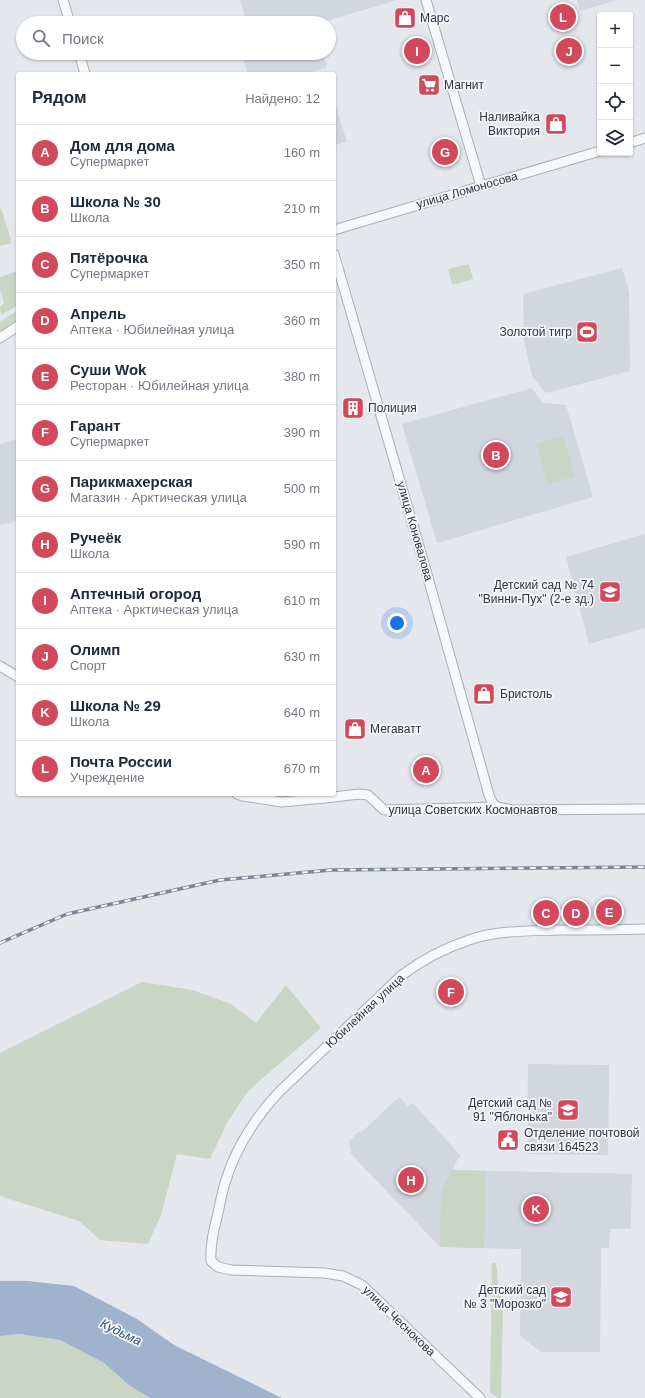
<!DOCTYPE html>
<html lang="ru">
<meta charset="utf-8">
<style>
:root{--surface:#fff;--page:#f2f2f3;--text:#1f2937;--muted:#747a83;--line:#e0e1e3;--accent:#d1495b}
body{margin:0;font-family:Helvetica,sans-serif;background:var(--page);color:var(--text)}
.controls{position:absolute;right:12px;top:12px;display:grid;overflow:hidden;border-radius:4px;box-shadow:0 1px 3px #0004}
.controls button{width:36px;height:36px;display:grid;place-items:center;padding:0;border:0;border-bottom:1px solid var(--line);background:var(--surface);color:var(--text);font:20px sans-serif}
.you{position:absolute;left:397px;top:623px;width:14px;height:14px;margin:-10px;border:3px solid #fff;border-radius:50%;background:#1a73e8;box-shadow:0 0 0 6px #1a73e833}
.badge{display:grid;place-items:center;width:26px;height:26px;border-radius:50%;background:var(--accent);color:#fff;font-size:13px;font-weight:700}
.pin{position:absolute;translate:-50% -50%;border:2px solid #fff;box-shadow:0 1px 4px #0006}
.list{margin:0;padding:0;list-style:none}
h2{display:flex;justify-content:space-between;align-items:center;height:52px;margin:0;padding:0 16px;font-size:17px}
h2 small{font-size:13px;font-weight:400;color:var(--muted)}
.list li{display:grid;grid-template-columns:26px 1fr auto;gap:12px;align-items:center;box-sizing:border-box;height:56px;padding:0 16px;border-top:1px solid var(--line)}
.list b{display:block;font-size:15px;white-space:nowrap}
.list p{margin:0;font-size:13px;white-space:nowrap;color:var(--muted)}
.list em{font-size:13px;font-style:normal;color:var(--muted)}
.icon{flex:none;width:22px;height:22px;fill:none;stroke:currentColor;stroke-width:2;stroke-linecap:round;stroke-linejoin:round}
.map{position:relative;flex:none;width:645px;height:1398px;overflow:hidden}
.search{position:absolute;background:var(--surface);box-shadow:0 1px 3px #0004;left:16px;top:16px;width:320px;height:44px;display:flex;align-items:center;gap:10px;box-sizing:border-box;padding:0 14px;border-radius:22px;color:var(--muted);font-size:15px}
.panel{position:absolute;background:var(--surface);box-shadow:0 1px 3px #0004;left:16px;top:72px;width:320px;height:724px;border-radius:4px}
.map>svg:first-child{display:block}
</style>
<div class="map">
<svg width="645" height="1398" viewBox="0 0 645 1398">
<rect width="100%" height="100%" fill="#e4e7ec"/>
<!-- built -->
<g fill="#d2d6de">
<path d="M240 0H397L320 23H247Z"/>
<path d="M577 0H617L580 11Z"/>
<path d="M241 53H323L327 67 306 74H248Z"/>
<path d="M334 100 347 142 334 145Z"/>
<path d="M622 268 629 292 630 371 546 393 532 376 524 340 523 294Z"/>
<path d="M532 388 543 403 566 405 593 497 437 543 402 424Z"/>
<path d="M18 439V521L0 525V444Z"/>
<path d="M645 534V628L589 644 566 557Z"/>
<path d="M528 1064 609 1065 608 1155 527 1154Z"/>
<path d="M399 1097 408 1106 413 1103 460 1155 452 1170 632 1174 631 1229H610L609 1248H601L600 1352H541L520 1336 521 1249 440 1247 351 1154 349 1141 358 1132 363 1131Z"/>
</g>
<!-- green -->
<g fill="#c9d6c5">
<path d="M1 208 12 243 0 246V209Z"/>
<path d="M469 264 473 279 452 285 448 269Z"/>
<path d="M18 271V305L1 315 0 307 4 303 0 289V277Z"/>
<path d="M18 310V320L0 332V322Z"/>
<path d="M563 436 575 476 548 484 536 444Z"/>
<path d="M142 982 192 990 231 1004 256 1023 286 985 321 1028 248 1091 228 1121 210 1159 177 1154 161 1215 148 1244 100 1240 79 1221 0 1196V1053Z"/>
<path d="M452 1170 486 1171 484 1248 440 1247 441 1190Z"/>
<path d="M492 1263H495L497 1268 498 1291 502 1297 503 1308 501 1398H498L490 1392Z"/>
<path d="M19 1334 60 1340 104 1363 130 1386 150 1398H0V1336Z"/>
</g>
<!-- water -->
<path fill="#9fb4cc" d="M0 1281H28L74 1286 137 1319 174 1345 282 1398H150L130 1386 104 1363 60 1340 19 1334 0 1336Z"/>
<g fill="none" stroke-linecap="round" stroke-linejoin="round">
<!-- minor casing -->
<g stroke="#a9aeb7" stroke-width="11">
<g id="minor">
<path d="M63 0 70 23"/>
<path d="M426 0 481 186"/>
<path d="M79 53 85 74"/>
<path d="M630 143 645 138"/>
<path d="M334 230 600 151"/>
<path d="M334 254 425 567 489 795 493 804 497 807"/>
<path d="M0 338 18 326"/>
<path d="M0 666 18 677"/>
<path d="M237 794 243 796 282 802 325 798 359 794 368 795 384 810 497 807 513 810 645 809"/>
<path d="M480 1398 362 1285 343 1276 324 1273 231 1270 218 1267 211 1261C210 1245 214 1229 218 1213 220 1203 222 1193 225 1183 235 1149 255 1118 279 1092L402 975C422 960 445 948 469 940 497 930 530 931 559 930 588 930 616 930 645 929"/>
</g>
</g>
<!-- minor -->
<use href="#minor" stroke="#f7f8fa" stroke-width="9"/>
<!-- rail casing -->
<g stroke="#7d8696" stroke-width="3.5">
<path id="rail" d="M0 943 67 914 220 880 331 870 645 867"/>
</g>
<!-- rail -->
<use href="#rail" stroke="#f4f6f9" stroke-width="2" stroke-dasharray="6" stroke-linecap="butt"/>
</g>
<!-- icons -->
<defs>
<g id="shop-square" transform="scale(1.15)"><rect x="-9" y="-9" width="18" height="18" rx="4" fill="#d1495b" stroke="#f4f6f9"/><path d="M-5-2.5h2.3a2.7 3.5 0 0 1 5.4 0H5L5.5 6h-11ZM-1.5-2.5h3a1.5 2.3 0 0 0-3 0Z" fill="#fff"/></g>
<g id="supermarket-square" transform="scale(1.15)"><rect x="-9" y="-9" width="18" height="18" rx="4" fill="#d1495b" stroke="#f4f6f9"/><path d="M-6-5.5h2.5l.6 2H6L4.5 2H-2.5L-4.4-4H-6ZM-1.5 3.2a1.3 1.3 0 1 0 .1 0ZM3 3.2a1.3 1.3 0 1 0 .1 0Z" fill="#fff"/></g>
<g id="stadium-square" transform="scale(1.15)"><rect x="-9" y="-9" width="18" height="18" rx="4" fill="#d1495b" stroke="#f4f6f9"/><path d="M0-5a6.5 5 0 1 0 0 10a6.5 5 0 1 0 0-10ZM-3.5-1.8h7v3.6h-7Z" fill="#fff"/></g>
<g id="building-square" transform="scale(1.15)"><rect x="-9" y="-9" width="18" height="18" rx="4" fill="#d1495b" stroke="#f4f6f9"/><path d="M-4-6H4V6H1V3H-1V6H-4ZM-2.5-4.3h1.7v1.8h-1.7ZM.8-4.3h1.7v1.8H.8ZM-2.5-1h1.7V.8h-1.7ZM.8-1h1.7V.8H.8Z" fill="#fff"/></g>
<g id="school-square" transform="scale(1.15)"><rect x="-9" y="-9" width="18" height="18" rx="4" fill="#d1495b" stroke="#f4f6f9"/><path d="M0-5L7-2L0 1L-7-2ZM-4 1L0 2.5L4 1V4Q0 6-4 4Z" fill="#fff"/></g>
<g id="civic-square" transform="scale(1.15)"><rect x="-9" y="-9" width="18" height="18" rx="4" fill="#d1495b" stroke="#f4f6f9"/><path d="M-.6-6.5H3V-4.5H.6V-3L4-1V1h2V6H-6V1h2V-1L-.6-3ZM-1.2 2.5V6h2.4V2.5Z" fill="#fff"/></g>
</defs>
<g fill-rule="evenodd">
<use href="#shop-square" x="405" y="18"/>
<use href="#supermarket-square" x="429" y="85"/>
<use href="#shop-square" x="556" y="124"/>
<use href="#stadium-square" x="587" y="332"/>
<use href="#building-square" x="353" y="408"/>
<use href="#school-square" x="610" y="592"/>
<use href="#shop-square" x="484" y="694"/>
<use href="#shop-square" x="355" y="729"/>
<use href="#school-square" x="568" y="1110"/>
<use href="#civic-square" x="508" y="1140"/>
<use href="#school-square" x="561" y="1297"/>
</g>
<g text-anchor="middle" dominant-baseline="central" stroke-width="3.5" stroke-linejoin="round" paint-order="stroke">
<!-- poi labels -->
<g font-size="12" fill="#2b3445" stroke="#f4f6f9" text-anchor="start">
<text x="420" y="18">Марс</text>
<text x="444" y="85">Магнит</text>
<text x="540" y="117" text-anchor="end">Наливайка<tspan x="540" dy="14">Виктория</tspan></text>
<text x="572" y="332" text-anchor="end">Золотой тигр</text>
<text x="368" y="408">Полиция</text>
<text x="594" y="585" text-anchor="end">Детский сад № 74<tspan x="594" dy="14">"Винни-Пух" (2-е зд.)</tspan></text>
<text x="500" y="694">Бристоль</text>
<text x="370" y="729">Мегаватт</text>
<text x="552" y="1103" text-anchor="end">Детский сад №<tspan x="552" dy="14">91 "Яблонька"</tspan></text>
<text x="524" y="1133">Отделение почтовой<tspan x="524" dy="14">связи 164523</tspan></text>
<text x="546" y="1290" text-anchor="end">Детский сад<tspan x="546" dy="14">№ 3 "Морозко"</tspan></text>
</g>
<!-- street labels -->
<g font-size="12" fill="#2b3445" stroke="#f4f6f9">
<text transform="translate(467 190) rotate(-16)">улица Ломоносова</text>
<text transform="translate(415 531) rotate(74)">улица Коновалова</text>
<text x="473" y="810">улица Советских Космонавтов</text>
<text transform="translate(365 1011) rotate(-43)">Юбилейная улица</text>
<text transform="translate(399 1321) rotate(44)">улица Чеснокова</text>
</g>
<!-- water labels -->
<g font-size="13" font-style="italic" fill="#34527a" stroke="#f4f6f9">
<text transform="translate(121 1332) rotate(26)">Кудьма</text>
</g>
</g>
</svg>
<div class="controls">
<button>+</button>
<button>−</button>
<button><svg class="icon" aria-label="locate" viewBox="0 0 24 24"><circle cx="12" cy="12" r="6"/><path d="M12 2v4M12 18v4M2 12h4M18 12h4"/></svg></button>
<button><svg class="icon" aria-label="layers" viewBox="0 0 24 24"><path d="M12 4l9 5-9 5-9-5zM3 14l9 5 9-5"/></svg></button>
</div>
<div class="you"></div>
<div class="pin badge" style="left:426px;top:770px">A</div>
<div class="pin badge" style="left:496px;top:455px">B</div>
<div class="pin badge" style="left:546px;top:913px">C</div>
<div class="pin badge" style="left:576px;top:913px">D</div>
<div class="pin badge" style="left:609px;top:912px">E</div>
<div class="pin badge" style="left:451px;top:992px">F</div>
<div class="pin badge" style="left:445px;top:152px">G</div>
<div class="pin badge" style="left:411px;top:1180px">H</div>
<div class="pin badge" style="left:417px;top:51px">I</div>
<div class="pin badge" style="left:569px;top:51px">J</div>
<div class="pin badge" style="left:536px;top:1209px">K</div>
<div class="pin badge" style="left:563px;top:17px">L</div>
<div class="search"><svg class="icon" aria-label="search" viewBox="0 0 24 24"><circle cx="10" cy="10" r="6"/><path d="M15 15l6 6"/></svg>Поиск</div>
<section class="panel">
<h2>Рядом<small>Найдено: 12</small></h2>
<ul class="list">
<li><span class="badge">A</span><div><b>Дом для дома</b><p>Супермаркет</p></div><em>160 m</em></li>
<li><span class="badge">B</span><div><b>Школа № 30</b><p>Школа</p></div><em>210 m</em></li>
<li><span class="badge">C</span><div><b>Пятёрочка</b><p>Супермаркет</p></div><em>350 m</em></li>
<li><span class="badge">D</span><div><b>Апрель</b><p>Аптека · Юбилейная улица</p></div><em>360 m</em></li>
<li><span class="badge">E</span><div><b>Суши Wok</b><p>Ресторан · Юбилейная улица</p></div><em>380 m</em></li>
<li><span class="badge">F</span><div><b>Гарант</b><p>Супермаркет</p></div><em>390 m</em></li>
<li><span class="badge">G</span><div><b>Парикмахерская</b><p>Магазин · Арктическая улица</p></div><em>500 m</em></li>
<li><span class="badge">H</span><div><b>Ручеёк</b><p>Школа</p></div><em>590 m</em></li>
<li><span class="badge">I</span><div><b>Аптечный огород</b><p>Аптека · Арктическая улица</p></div><em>610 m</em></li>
<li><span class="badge">J</span><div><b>Олимп</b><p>Спорт</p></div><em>630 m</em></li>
<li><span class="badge">K</span><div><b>Школа № 29</b><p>Школа</p></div><em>640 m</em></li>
<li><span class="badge">L</span><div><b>Почта России</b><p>Учреждение</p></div><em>670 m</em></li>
</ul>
</section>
</div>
